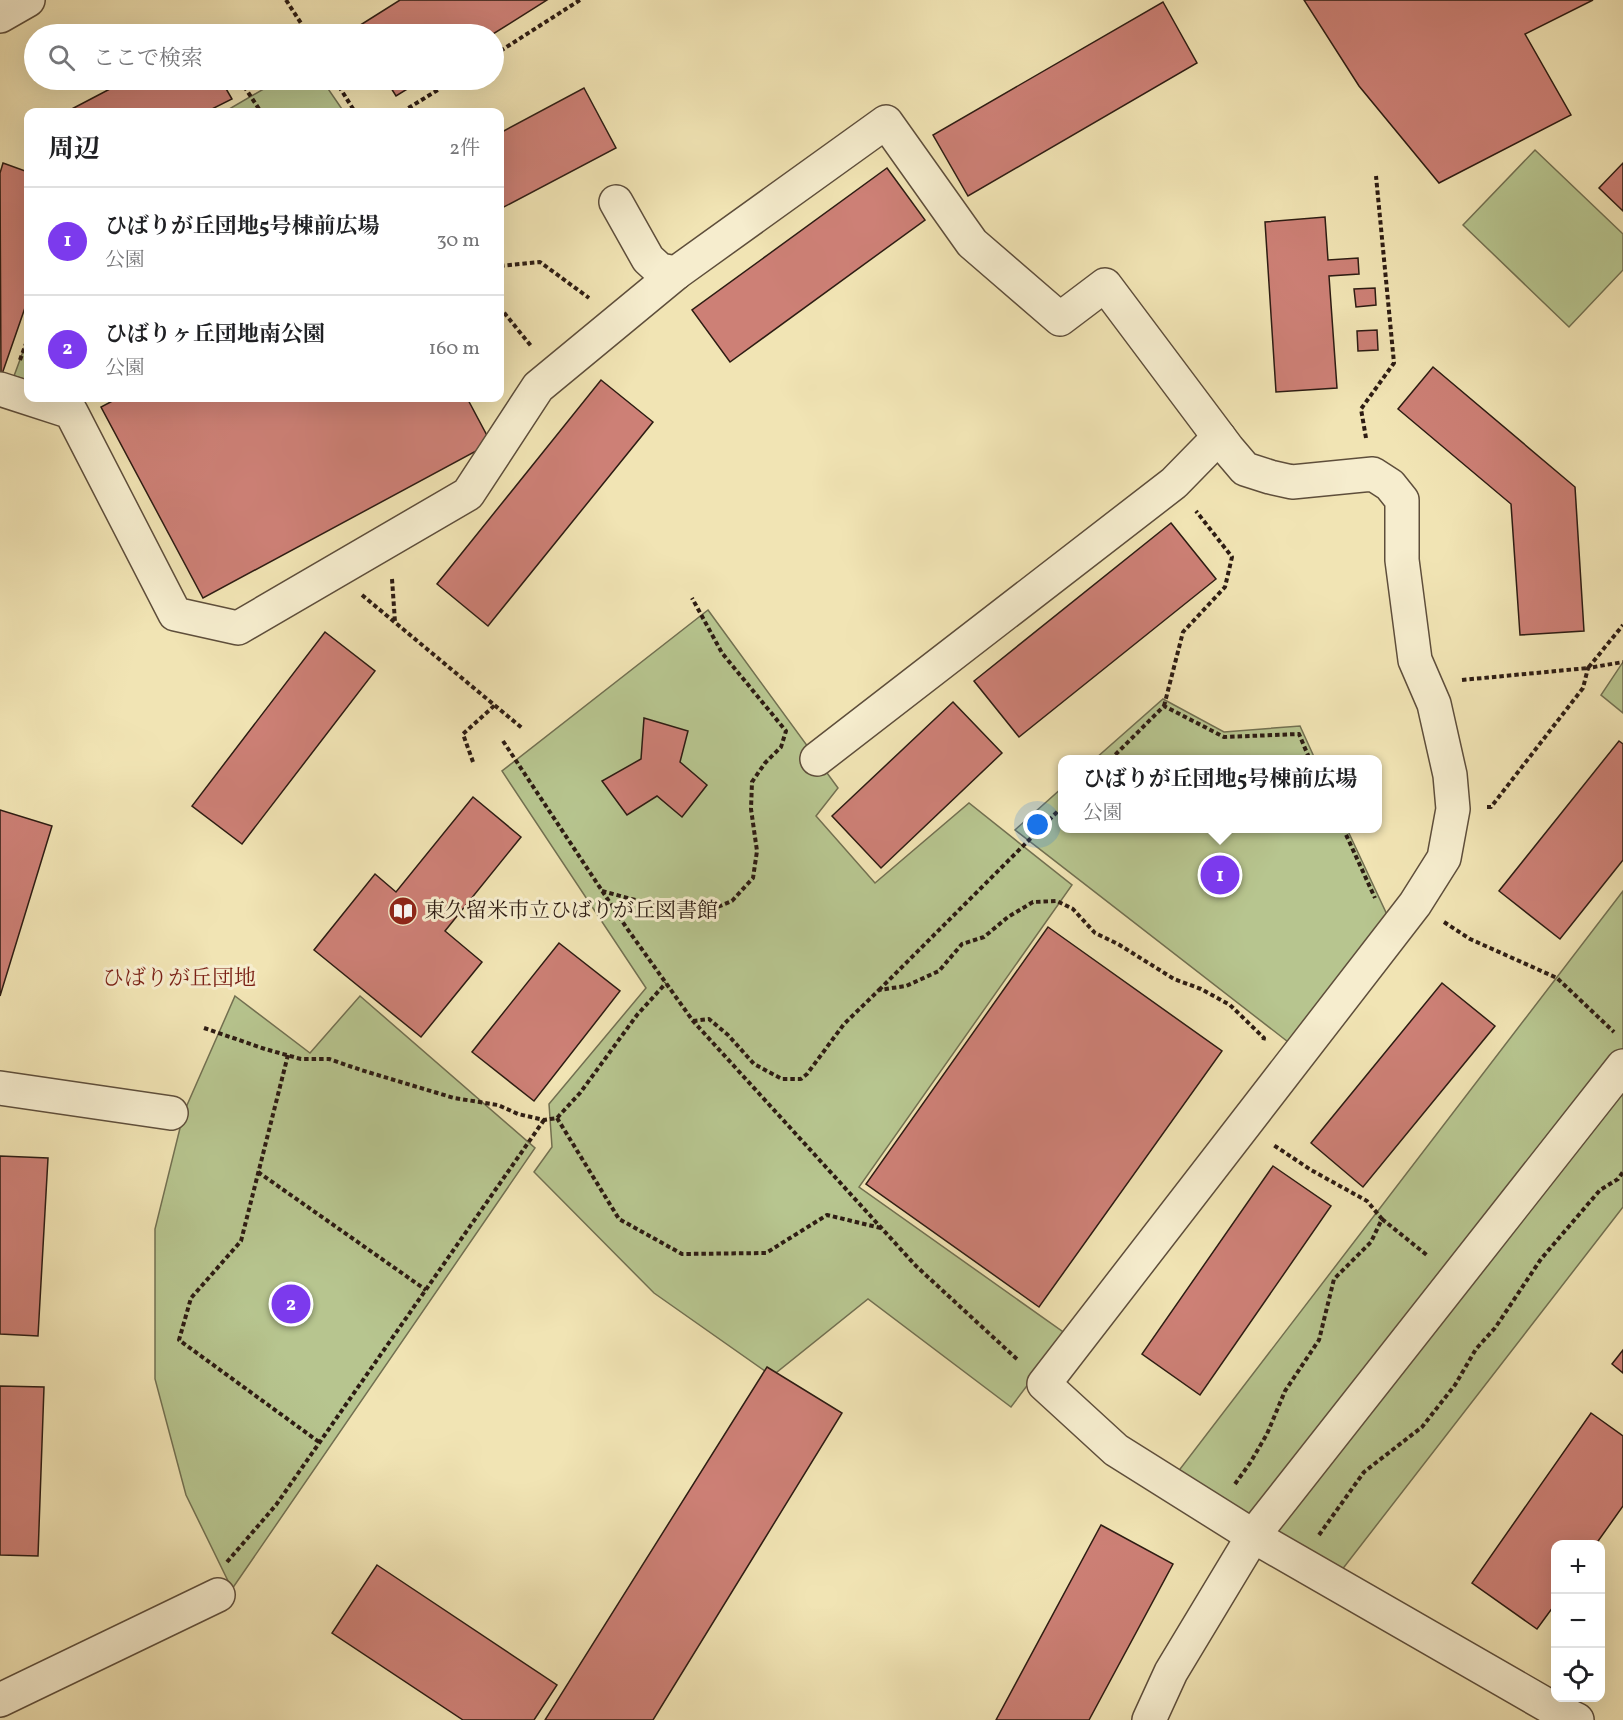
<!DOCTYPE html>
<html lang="ja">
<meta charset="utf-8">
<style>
:root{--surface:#fff;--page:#f2f2f2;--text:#202124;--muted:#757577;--line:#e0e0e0;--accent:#7c3aed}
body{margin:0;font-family:Vollkorn,"Noto Serif JP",serif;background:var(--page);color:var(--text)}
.controls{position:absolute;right:18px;bottom:18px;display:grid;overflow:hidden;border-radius:12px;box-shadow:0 6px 24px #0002}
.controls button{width:54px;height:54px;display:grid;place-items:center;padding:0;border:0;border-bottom:2px solid var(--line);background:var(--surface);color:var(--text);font:30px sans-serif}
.you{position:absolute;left:1038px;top:825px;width:21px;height:21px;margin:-15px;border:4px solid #fff;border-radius:50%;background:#1a73e8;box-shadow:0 0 0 9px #1a73e833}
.badge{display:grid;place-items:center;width:39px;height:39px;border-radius:50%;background:var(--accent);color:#fff;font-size:20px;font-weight:700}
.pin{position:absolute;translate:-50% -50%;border:3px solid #fff;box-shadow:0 2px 6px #0006}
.popup{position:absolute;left:1058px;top:755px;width:324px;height:78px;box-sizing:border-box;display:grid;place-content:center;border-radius:12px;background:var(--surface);filter:drop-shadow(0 2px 4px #0005);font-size:20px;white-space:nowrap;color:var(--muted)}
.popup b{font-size:22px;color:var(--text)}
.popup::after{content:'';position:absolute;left:50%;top:100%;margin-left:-12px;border:12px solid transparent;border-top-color:var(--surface)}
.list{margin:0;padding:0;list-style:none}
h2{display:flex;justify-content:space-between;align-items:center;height:78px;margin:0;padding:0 24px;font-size:26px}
h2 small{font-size:20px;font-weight:400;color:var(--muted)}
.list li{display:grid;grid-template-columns:39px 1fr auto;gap:18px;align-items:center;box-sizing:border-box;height:108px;padding:0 24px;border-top:2px solid var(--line)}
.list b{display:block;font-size:22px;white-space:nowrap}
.list p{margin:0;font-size:20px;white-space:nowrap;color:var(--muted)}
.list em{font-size:20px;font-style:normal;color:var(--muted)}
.icon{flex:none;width:33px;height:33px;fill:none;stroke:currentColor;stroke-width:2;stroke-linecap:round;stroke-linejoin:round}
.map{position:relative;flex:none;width:1623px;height:1720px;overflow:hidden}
.search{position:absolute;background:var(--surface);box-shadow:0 6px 24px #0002;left:24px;top:24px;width:480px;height:66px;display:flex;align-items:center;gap:15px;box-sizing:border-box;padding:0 21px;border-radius:33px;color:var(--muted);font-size:22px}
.panel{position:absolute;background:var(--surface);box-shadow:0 6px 24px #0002;left:24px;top:108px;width:480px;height:294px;border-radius:12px}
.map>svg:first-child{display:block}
</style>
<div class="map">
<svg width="1623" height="1720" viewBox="0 0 1623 1720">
<rect width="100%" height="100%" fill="#f1e4b4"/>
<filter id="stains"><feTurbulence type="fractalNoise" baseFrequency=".00333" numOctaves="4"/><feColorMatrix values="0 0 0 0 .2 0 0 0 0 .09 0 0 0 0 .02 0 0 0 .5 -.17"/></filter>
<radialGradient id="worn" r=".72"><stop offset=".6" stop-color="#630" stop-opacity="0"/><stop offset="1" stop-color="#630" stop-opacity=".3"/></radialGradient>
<!-- green -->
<g fill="#b7c58f" stroke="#727051" stroke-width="1.5">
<path d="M279 80H322L344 112H224Z"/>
<path d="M1535 150 1623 234V270L1569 327 1463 225Z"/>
<path d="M28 338V380L14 376Z"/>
<path d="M708 610 838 788 816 816 875 883 969 803 1072 885 859 1187 1066 1334 1011 1407 868 1299 772 1376 654 1293 534 1172 552 1147 549 1104 646 988 502 771Z"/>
<path d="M1623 662V713L1601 695Z"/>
<path d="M1163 699 1224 732 1300 726 1315 759H1095Z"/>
<path d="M1062 788V828L1347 829 1389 919 1292 1045 1015 830Z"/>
<path d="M1623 891V1207L1341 1571 1177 1473Z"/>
<path d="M235 996 310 1053 360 996 535 1148 232 1589 186 1495 155 1379V1229L184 1112Z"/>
</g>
<!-- building -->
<g fill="#cd8076" stroke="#2d1c13" stroke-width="1.5">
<path d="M400 0H547L493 34H358L354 29Z"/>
<path d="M1304 0H1593L1525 34 1571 115 1439 183 1359 86Z"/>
<path d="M1163 2 1197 63 968 196 933 135Z"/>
<path d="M127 80H221L232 99 206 112H66Z"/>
<path d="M386 80H422L396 96Z"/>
<path d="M584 88 616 148 500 209V133Z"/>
<path d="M3 163 28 172V299L1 377 0 173Z"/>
<path d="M1623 163V211L1599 188Z"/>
<path d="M887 168 925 220 730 362 692 310Z"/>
<path d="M1325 217 1328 260 1358 258 1359 274 1329 276 1337 388 1276 392 1265 222Z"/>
<path d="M1375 288 1376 305 1356 307 1354 289Z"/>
<path d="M1377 330 1378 350 1358 351 1357 331Z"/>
<path d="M1433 367 1575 487 1584 631 1520 635 1511 504 1398 409Z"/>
<path d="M601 380 653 422 488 626 437 584Z"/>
<path d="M118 398H467L491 443 203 598 101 407Z"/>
<path d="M1171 523 1216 579 1019 737 974 681Z"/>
<path d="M325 632 375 671 242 844 192 806Z"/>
<path d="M953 702 1002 753 881 868 832 816Z"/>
<path d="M644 718 688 731 680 762 707 785 682 817 657 796 627 815 602 781 641 759Z"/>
<path d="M1619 741 1623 744V860L1560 939 1499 891Z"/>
<path d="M473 797 521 837 445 931 482 962 421 1037 314 950 375 874 396 892Z"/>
<path d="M0 810 52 826 0 996Z"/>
<path d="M1048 927 1222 1051 1039 1307 866 1184Z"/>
<path d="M559 943 620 991 534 1101 472 1052Z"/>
<path d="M1442 983 1495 1026 1363 1187 1311 1143Z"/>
<path d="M0 1156 48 1158 38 1336 0 1334Z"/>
<path d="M1273 1166 1331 1206 1200 1395 1142 1354Z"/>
<path d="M1623 1350V1373L1612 1364Z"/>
<path d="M767 1367 842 1413 653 1720H545Z"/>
<path d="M0 1386 44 1387 38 1556 0 1555Z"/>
<path d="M1591 1413 1623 1436V1506L1596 1544H1556V1603L1537 1629 1472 1583Z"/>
<path d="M1101 1525 1173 1564 1089 1720H996Z"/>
<path d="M377 1565 557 1685 534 1720H463L332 1633Z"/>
</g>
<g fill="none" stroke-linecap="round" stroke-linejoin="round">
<!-- minor casing -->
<g stroke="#5e4e3b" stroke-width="36">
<g id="minor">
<path d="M0 16 28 0"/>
<path d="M616 202 648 259 660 270 676 273 886 122 972 243 1060 319 1105 285 1228 449 1245 469 1270 477 1292 482 1373 474 1390 485 1402 500V560L1415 660 1434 704 1450 775 1453 809 1444 858 1415 904 1044 1384 1116 1450 1253 1536 1552 1708 1577 1720"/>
<path d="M0 389 71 412 175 614 238 628 468 494 538 387 676 273"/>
<path d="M817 759 1174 483 1219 437"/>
<path d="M0 1088 171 1113"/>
<path d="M0 1700 218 1595"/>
<path d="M1149 1720 1171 1672 1253 1536 1623 1066"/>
</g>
</g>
<!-- path -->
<g stroke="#2d1c13" stroke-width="4" stroke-dasharray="4.5 3" stroke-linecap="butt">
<path d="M286 0 308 34"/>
<path d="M494 55 580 0"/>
<path d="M240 80 261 112"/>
<path d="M335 80 355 112"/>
<path d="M402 112 454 80"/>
<path d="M500 266 540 262 589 298"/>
<path d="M500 291 502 310 531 346"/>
<path d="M20 360 28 338"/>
<path d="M1366 438 1361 409 1394 363 1376 176"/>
<path d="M392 579 395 622"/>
<path d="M362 595 522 728"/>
<path d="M1462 680 1588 668 1623 625"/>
<path d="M1164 706 1183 632 1225 587 1232 557 1196 511"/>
<path d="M503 741 626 927 693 1021 916 1266 1019 1361"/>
<path d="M1110 760 1164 706 1224 737 1299 734 1310 760"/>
<path d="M473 762 463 734 495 705"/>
<path d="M1487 807H1491L1583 688 1588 668 1623 662"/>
<path d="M1343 828 1375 898"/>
<path d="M602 891 672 910 703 913 732 901 753 878 757 851 751 809 752 782 765 763 781 747 786 731 722 653 692 598"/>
<path d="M1444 922 1470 939 1557 978 1614 1032"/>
<path d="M879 990 1062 807"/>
<path d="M693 1021 709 1019 728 1035 754 1064 782 1079H801L807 1074 844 1024 879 990 906 986 939 971 962 944 984 937 1008 917 1033 902 1057 901 1073 909 1095 933 1118 944 1174 979 1201 989 1230 1005 1264 1038 1263 1042"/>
<path d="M204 1028 265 1049 301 1059H329L361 1070 454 1098 498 1105 518 1114 544 1120 557 1118 580 1093 637 1015 666 983"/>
<path d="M288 1055 241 1241 191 1298 179 1340 319 1442"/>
<path d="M557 1118 619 1219 682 1254 766 1253 827 1215 881 1228"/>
<path d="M258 1172 426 1290"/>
<path d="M1382 1219 1428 1256"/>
<path d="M1235 1484 1250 1463 1267 1434 1285 1391 1319 1340 1334 1279 1371 1242 1382 1219 1367 1201 1311 1170 1272 1144"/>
<path d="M1319 1535 1364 1472 1422 1427 1455 1385 1476 1349 1495 1328 1541 1259 1600 1190 1618 1179 1623 1172"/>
<path d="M227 1562 276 1505 544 1120"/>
</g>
<!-- minor -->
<use href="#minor" stroke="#f6edce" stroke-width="33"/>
</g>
<!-- icons -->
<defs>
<g id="library-disc" transform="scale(1.5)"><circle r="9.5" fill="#8f2418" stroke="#f6edce"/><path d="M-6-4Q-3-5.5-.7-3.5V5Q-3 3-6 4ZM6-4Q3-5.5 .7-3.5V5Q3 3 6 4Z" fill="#fff"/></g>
</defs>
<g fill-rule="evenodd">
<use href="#library-disc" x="403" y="911"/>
</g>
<g text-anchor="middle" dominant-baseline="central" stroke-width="6" stroke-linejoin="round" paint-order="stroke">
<!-- poi labels -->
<g font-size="21" fill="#2d1c13" stroke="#f6edce" text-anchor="start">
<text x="424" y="911">東久留米市立ひばりが丘図書館</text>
</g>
<!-- neighbourhood labels -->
<g font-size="22" fill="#7a1f14" stroke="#f6edce">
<text x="179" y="979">ひばりが丘団地</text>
</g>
</g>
<rect width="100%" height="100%" filter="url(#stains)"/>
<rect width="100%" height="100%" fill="url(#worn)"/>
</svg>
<div class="controls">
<button>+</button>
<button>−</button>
<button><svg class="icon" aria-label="locate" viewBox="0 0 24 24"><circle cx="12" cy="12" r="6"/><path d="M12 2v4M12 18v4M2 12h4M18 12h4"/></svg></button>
</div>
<div class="you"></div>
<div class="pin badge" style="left:1220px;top:875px">1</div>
<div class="popup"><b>ひばりが丘団地5号棟前広場</b>公園</div>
<div class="pin badge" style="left:291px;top:1304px">2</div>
<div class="search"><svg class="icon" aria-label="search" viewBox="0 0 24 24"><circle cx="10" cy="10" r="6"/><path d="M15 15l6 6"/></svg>ここで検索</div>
<section class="panel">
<h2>周辺<small>2件</small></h2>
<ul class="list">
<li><span class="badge">1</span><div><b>ひばりが丘団地5号棟前広場</b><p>公園</p></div><em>30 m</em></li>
<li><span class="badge">2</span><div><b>ひばりヶ丘団地南公園</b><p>公園</p></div><em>160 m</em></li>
</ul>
</section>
</div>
